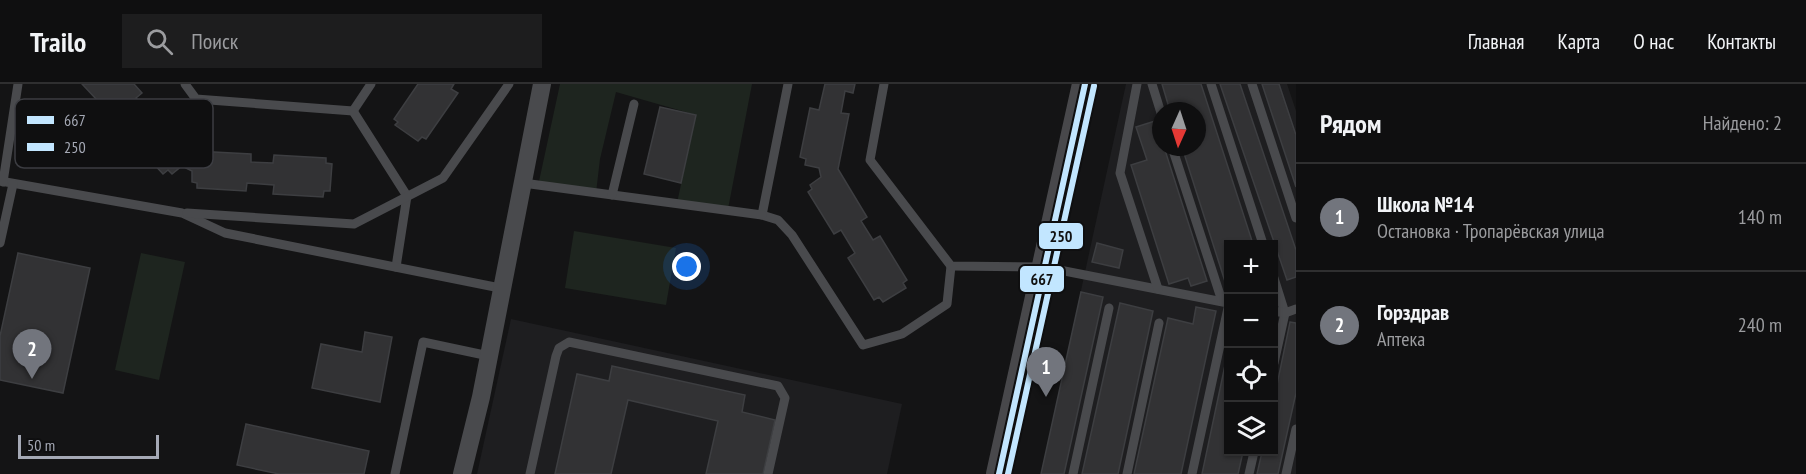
<!DOCTYPE html>
<html lang="ru">
<meta charset="utf-8">
<style>
:root{--surface:#0f0f10;--page:#1d1d1e;--text:#f1f3f6;--muted:#9b9c9f;--line:#2f2f30;--accent:#72757d}
body{margin:0;font-family:"PT Sans Narrow",sans-serif;background:var(--page);color:var(--text)}
.controls{position:absolute;right:18px;bottom:18px;display:grid;overflow:hidden;border-radius:0px;box-shadow:0 2px 4px #0004}
.controls button{width:54px;height:54px;display:grid;place-items:center;padding:0;border:0;border-bottom:2px solid var(--line);background:var(--surface);color:var(--text);font:30px sans-serif}
.compass{position:absolute;left:1152px;top:18px;width:54px;height:54px;border-radius:50%;background:var(--surface);box-shadow:0 2px 4px #0004;rotate:183deg}
.scale{position:absolute;left:18px;bottom:15px;width:141px;box-sizing:border-box;padding-left:6px;border:3px solid #a5a9b5;border-top:0;font-size:16px;line-height:21px;white-space:nowrap;color:#a5a9b5;-webkit-text-stroke:4px #0f0f10;paint-order:stroke}
.you{position:absolute;left:687px;top:183px;width:21px;height:21px;margin:-15px;border:4px solid #fff;border-radius:50%;background:#1a73e8;box-shadow:0 0 0 9px #1a73e833}
.badge{display:grid;place-items:center;width:39px;height:39px;border-radius:50%;background:var(--accent);color:#fff;font-size:20px;font-weight:700}
.pin{position:absolute;translate:-50% -50px;filter:drop-shadow(0 2px 3px #0008)}
.pin::after{content:'';position:absolute;top:32px;width:21px;height:18px;background:inherit;clip-path:polygon(0 0,100% 0,50% 100%)}
.list{margin:0;padding:0;list-style:none}
h2{display:flex;justify-content:space-between;align-items:center;height:78px;margin:0;padding:0 24px;font-size:26px}
h2 small{font-size:20px;font-weight:400;color:var(--muted)}
.list li{display:grid;grid-template-columns:39px 1fr auto;gap:18px;align-items:center;box-sizing:border-box;height:108px;padding:0 24px;border-top:2px solid var(--line)}
.list b{display:block;font-size:22px;white-space:nowrap}
.list p{margin:0;font-size:20px;white-space:nowrap;color:var(--muted)}
.list em{font-size:20px;font-style:normal;color:var(--muted)}
.icon{flex:none;width:33px;height:33px;fill:none;stroke:currentColor;stroke-width:2;stroke-linecap:round;stroke-linejoin:round}
.map{position:relative;flex:none;width:1296px;height:390px;overflow:hidden}
header{display:flex;align-items:center;gap:36px;box-sizing:border-box;height:84px;padding:0 30px;background:var(--surface);border-bottom:2px solid var(--line)}
header strong{font-size:28px}
nav{display:flex;gap:33px;margin-inline-start:auto;font-size:21px}
.search{width:420px;height:54px;background:var(--page);display:flex;align-items:center;gap:15px;box-sizing:border-box;padding:0 21px;border-radius:0px;color:var(--muted);font-size:22px}
main{display:flex}
aside{flex:1;background:var(--surface)}
.map>svg:first-child{display:block}
</style>
<header>
<strong>Trailo</strong>
<div class="search"><svg class="icon" aria-label="search" viewBox="0 0 24 24"><circle cx="10" cy="10" r="6"/><path d="M15 15l6 6"/></svg>Поиск</div>
<nav><a>Главная</a><a>Карта</a><a>О нас</a><a>Контакты</a></nav>
</header>
<main>
<div class="map">
<svg width="1296" height="390" viewBox="0 0 1296 390">
<rect width="100%" height="100%" fill="#141415"/>
<!-- built -->
<g fill="#1e1e20" fill-rule="evenodd">
<path d="M1126 0H1287L1296 27V390H1041ZM1161 27H1197V63H1161ZM1228 160H1274V368H1228Z"/>
<path d="M511 235 902 320 887 390H477Z"/>
</g>
<!-- green -->
<g fill="#1e251f">
<path d="M560 0H752L728 125 677 119 696 31 616 8 600 75 596 109 538 102Z"/>
<path d="M574 147 676 164 666 221 565 204Z"/>
<path d="M141 169 185 178 159 296 115 286Z"/>
</g>
<!-- building -->
<g fill="#323234" stroke="#3d3e41" stroke-width="1.5">
<path d="M82 0H134L142 9 136 14 151 31 157 25 195 67 251 70V78L273 79 274 71 326 74V79L332 80 330 107H324L323 113 273 110 274 101 247 99 246 107 197 104V99L192 98V87L182 82 172 90 168 86 163 90 129 53 136 47 118 26 112 32Z"/>
<path d="M418 0H454L451 5 458 9 426 55 422 53 418 57 395 41 398 38 394 35Z"/>
<path d="M825 0H855L853 9 845 7 841 29 849 30 838 85 867 133 861 137 873 156 880 152 907 196 903 199 906 204 883 218 879 213 874 216 848 174 855 169 841 146 834 150 808 108 812 105 810 101 821 93 819 84 805 81 806 75 800 73 810 24 819 26Z"/>
<path d="M1162 0H1201L1253 160H1228V207L1182 63H1197V27H1170Z"/>
<path d="M1220 0H1240L1296 166V193L1287 196Z"/>
<path d="M1262 0H1279L1296 51V103Z"/>
<path d="M660 23 696 31 681 99 644 90Z"/>
<path d="M1155 37 1161 63H1164L1207 197 1191 202 1188 194 1169 200 1131 81 1147 76 1136 43Z"/>
<path d="M1097 159 1123 166 1119 184 1092 178Z"/>
<path d="M18 169 90 184 63 309 0 296V252Z"/>
<path d="M1081 208 1103 213 1064 390H1041Z"/>
<path d="M1120 219 1153 227 1118 390H1082Z"/>
<path d="M1196 223 1216 227 1181 390H1134L1168 234 1193 240Z"/>
<path d="M1290 238 1296 239V309L1278 390H1257L1262 368H1274V315Z"/>
<path d="M365 248 392 253 380 318 312 304 321 260 362 268Z"/>
<path d="M1228 267V368H1243L1238 390H1202Z"/>
<path d="M612 282 745 311 742 328 775 336 763 390H706L718 337 628 316 611 390H555L577 290 609 297Z"/>
<path d="M246 340 369 367 364 390H279L237 381Z"/>
</g>
<g fill="none" stroke-linecap="round" stroke-linejoin="round">
<!-- lane -->
<g stroke="#494a4d" stroke-width="9">
<path d="M185 0 196 15 353 27 371 0"/>
<path d="M788 0 762 131 778 136 792 151 863 261 902 250 947 220 951 182"/>
<path d="M884 0 870 76 951 182 1044 183 1228 219"/>
<path d="M1137 0 1120 89 1158 205"/>
<path d="M1152 0 1161 29"/>
<path d="M1211 0 1263 160"/>
<path d="M1252 0 1296 134"/>
<path d="M353 27 407 112 396 183"/>
<path d="M1172 63 1222 217"/>
<path d="M0 97 182 129 225 149 500 204"/>
<path d="M3 98 18 0"/>
<path d="M523 99 762 131"/>
<path d="M612 111 634 20"/>
<path d="M187 129 354 140 443 94 509 0"/>
<path d="M0 159 13 100"/>
<path d="M1274 194 1285 229 1274 279"/>
<path d="M1274 227 1285 229 1296 225"/>
<path d="M395 390 423 258 489 272"/>
<path d="M530 390 556 272 559 264 569 258 778 302 785 314 768 390"/>
<path d="M1073 390 1109 224"/>
<path d="M1127 390 1159 239"/>
<path d="M1192 390 1228 224"/>
<path d="M1249 390 1254 368"/>
<path d="M1286 390 1296 345"/>
</g>
<!-- street -->
<path stroke="#494a4d" stroke-width="18" d="M462 390 481 313 542 0"/>
<!-- secondary -->
<path stroke="#48484b" stroke-width="26" d="M999 390 1085 0"/>
<!-- bus-1 casing -->
<g stroke="#0f0f10" stroke-width="10">
<path id="bus-1" d="M999 390 1085 0"/>
</g>
<!-- bus-2 casing -->
<g stroke="#0f0f10" stroke-width="10">
<path id="bus-2" d="M1008 390 1094 2"/>
</g>
<!-- bus-1 -->
<use href="#bus-1" stroke="#c2e6ff" stroke-width="6"/>
<!-- bus-2 -->
<use href="#bus-2" stroke="#c2e6ff" stroke-width="6"/>
</g>
<!-- legend -->
<rect x="15" y="15" width="198" height="69" rx="9" fill="#0f0f10" stroke="#3c3d42" stroke-width="1.5"/>
<rect x="27" y="32" width="27" height="8" fill="#c2e6ff"/>
<rect x="27" y="59" width="27" height="8" fill="#c2e6ff"/>
<g font-size="16" fill="#a5a9b5">
<text x="64" y="42">667</text>
<text x="64" y="69">250</text>
</g>
<g stroke="#0f0f10" stroke-width="2">
<rect x="1038" y="138" width="46" height="28" rx="6" fill="#c2e6ff"/>
<rect x="1019" y="181" width="46" height="28" rx="6" fill="#c2e6ff"/>
</g>
<g font-size="16" text-anchor="middle" font-weight="bold" fill="#111">
<text x="1061" y="158">250</text>
<text x="1042" y="201">667</text>
</g>
</svg>
<div class="controls">
<button>+</button>
<button>−</button>
<button><svg class="icon" aria-label="locate" viewBox="0 0 24 24"><circle cx="12" cy="12" r="6"/><path d="M12 2v4M12 18v4M2 12h4M18 12h4"/></svg></button>
<button><svg class="icon" aria-label="layers" viewBox="0 0 24 24"><path d="M12 4l9 5-9 5-9-5zM3 14l9 5 9-5"/></svg></button>
</div>
<svg class="compass" viewBox="-18 -18 36 36"><path d="M0-13l5 13h-10z" fill="#e53935"/><path d="M0 13l5-13h-10z" fill="#9b9c9f"/></svg>
<div class="scale">50 m</div>
<div class="you"></div>
<div class="pin badge" style="left:1046px;top:313px">1</div>
<div class="pin badge" style="left:32px;top:295px">2</div>
</div>
<aside>
<h2>Рядом<small>Найдено: 2</small></h2>
<ul class="list">
<li><span class="badge">1</span><div><b>Школа №14</b><p>Остановка · Тропарёвская улица</p></div><em>140 m</em></li>
<li><span class="badge">2</span><div><b>Горздрав</b><p>Аптека</p></div><em>240 m</em></li>
</ul>
</aside>
</main>
